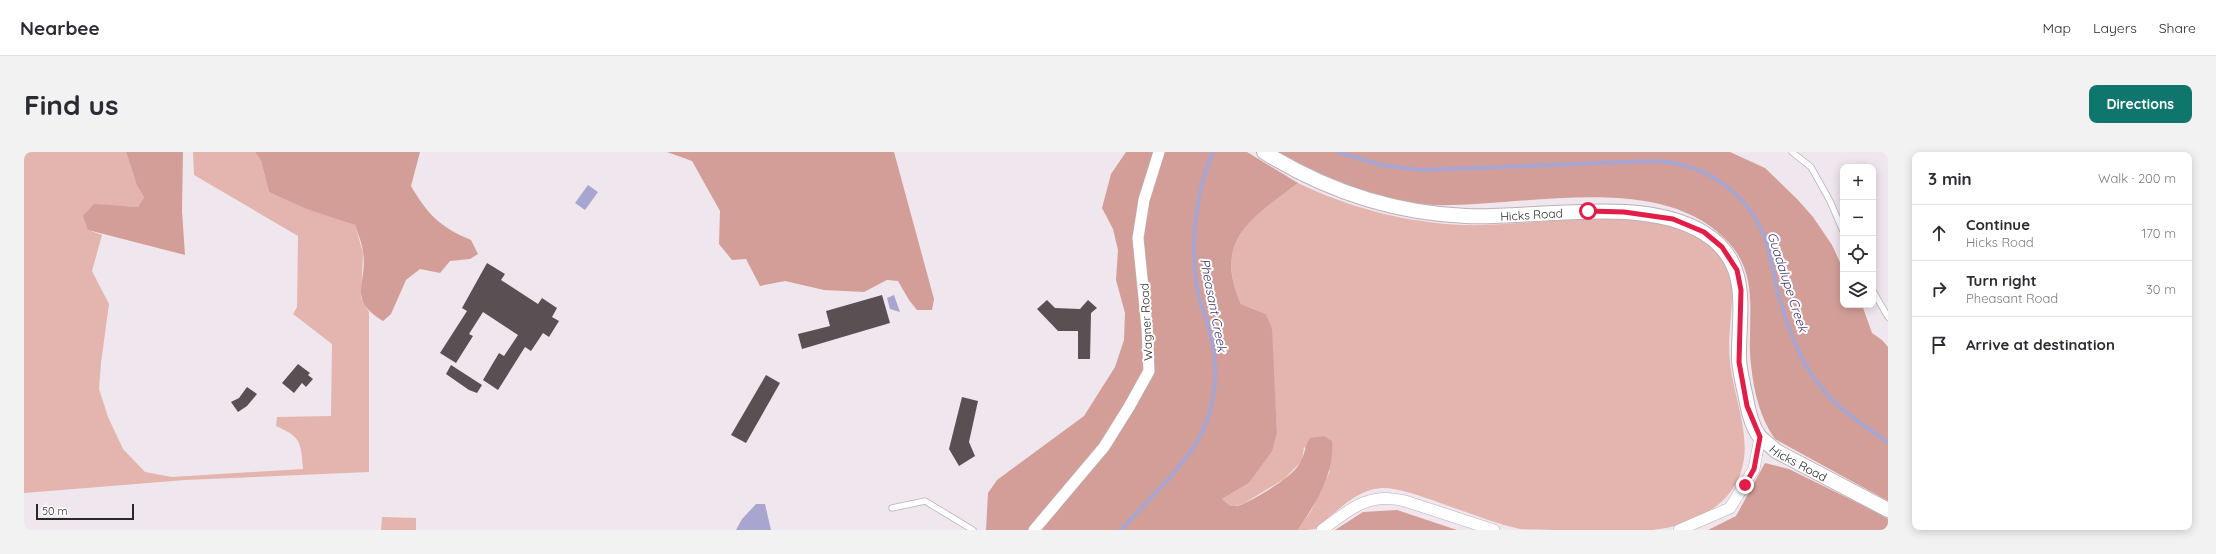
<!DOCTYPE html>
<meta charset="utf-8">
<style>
:root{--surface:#fff;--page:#f2f2f3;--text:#2b2b33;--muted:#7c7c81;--line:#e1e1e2;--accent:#0f766e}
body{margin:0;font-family:Quicksand,sans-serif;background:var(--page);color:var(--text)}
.controls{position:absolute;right:12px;top:12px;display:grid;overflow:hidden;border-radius:8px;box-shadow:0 2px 10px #0003}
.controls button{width:36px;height:36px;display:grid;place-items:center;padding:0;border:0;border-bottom:1px solid var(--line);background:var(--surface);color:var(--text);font:20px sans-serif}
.scale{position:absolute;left:12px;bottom:10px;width:98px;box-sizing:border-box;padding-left:4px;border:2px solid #2b282a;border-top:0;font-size:11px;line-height:14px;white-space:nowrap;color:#2b282a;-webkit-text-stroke:3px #fff;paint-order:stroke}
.stop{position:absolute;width:12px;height:12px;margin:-9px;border:3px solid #e11d48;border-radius:50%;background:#fff}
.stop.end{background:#e11d48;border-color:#fff;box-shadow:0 1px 4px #0008}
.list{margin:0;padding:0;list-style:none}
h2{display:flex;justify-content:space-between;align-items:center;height:52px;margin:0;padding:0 16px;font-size:17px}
h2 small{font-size:13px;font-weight:400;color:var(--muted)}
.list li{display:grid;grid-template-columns:26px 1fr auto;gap:12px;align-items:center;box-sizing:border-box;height:56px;padding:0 16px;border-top:1px solid var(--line)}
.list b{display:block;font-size:15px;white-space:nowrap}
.list p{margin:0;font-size:13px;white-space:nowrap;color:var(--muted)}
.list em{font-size:13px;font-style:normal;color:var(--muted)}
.icon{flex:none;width:22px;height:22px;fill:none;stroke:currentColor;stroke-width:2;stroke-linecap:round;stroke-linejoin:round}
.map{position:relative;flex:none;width:1864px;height:378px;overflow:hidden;border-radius:8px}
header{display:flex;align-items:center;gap:24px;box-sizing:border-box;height:56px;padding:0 20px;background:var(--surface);border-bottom:1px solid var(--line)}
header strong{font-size:19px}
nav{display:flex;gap:22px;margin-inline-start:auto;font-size:14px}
.intro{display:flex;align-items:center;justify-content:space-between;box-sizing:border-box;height:96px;padding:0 24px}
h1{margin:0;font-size:28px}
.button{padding:10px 18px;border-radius:8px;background:var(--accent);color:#fff;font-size:14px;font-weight:700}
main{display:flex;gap:24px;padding:0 24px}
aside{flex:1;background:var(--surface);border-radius:8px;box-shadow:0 2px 10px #0003}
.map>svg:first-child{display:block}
</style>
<header>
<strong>Nearbee</strong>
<nav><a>Map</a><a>Layers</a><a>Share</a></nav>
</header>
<div class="intro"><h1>Find us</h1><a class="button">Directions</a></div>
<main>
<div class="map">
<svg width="1864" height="378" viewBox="0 0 1864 378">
<rect width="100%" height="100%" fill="#f0e6ed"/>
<!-- green -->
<g fill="#e4b4af">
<path d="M0 0H102L113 34 120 45 114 55 96 54 64 78 78 83 68 119 85 152 77 211 75 237 84 265 99 297 121 320 148 325 279 317C277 290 277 285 252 274L253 265 307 264 308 192 269 162 273 155 274 84 170 23 169 0H231L237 9 245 40 331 73 339 101 337 146 345 160V320L161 328 0 341Z"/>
<path d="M1274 31C1326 56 1383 71 1441 73 1507 75 1608 52 1669 83 1730 115 1700 157 1706 210 1709 241 1726 281 1719 312 1711 354 1667 374 1628 378 1605 378 1582 378 1559 378 1539 378 1515 378 1496 377 1466 370 1437 358 1408 348 1393 343 1375 336 1358 336 1336 337 1320 353 1304 366 1300 370 1295 375 1291 377 1286 378 1279 378 1274 378L1287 359 1306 319 1280 295 1278 309 1260 327 1219 352 1206 355 1198 347 1225 331 1247 299 1253 281 1247 177 1242 162 1217 152C1188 87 1229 66 1274 31Z"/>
<path d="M358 365 392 366V378H357Z"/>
</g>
<!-- forest -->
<g fill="#d39e98">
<path d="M102 0H159L158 59 161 103 64 78 59 64 70 52 114 55 120 45 113 34Z"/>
<path d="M231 0H396L387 34C404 63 416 75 447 88L454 102 446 107 426 109 416 121 396 117 382 128 367 162 359 169C322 146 344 133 339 100 338 91 334 82 331 73L283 57 245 40 237 9Z"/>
<path d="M643 0H870L910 147 908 158H893L885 148 874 129 863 128 840 140 800 138 761 129 736 134 722 107 708 108 695 92 696 59 668 9Z"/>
<path d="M1102 0H1223L1274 31C1229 66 1188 87 1217 152L1242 162 1248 177 1253 281 1248 299 1225 331 1198 347 1206 354C1211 354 1216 354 1221 351 1235 344 1271 324 1277 309 1281 301 1281 294 1286 286L1300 284 1308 289C1311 322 1291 352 1274 378H962L964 341 973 328 1060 264 1091 215 1100 188 1101 161 1092 128 1094 98 1089 77 1078 56 1087 22Z"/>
<path d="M1254 0H1706L1741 16 1774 48 1789 65 1808 93 1819 117V153H1838L1848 181 1858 188 1864 195V349L1751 287C1736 266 1730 240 1727 213 1722 171 1737 127 1706 92 1636 12 1484 61 1390 52 1373 50 1348 47 1332 41 1311 34 1272 13 1254 0Z"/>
<path d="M1741 311 1765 317 1854 361 1864 367V378H1684L1712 364Z"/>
<path d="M1373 358 1433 378H1311L1339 360Z"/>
</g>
<!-- water -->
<g fill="#a8a5d1">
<path d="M564 33 574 40 561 58 551 51Z"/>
<path d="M870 143 876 160 866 157 863 146Z"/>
<path d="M732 352H741L747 378H712L718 367Z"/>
</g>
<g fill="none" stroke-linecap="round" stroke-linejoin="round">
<!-- stream -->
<g stroke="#a8a5d1" stroke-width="4">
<path d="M1314 0 1357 13 1397 18 1628 9C1678 10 1720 37 1740 83 1746 98 1748 116 1752 133 1759 160 1770 196 1786 220 1805 251 1834 270 1864 290"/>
<path d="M1097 378C1121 351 1165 310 1179 278 1192 250 1194 215 1187 186 1184 169 1176 153 1173 136 1166 92 1171 41 1189 0"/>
</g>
</g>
<!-- building -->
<g fill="#5a5053">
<path d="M463 111 481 122 477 128 514 152 518 146 533 156 528 165 535 169 525 185 519 181 507 199 501 195 474 238 459 228 475 201 480 204 494 183 459 160 445 182 449 184 432 211 416 201 443 159 438 156Z"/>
<path d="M858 143 866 171 778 197 774 182 806 174 802 159Z"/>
<path d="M1023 148 1031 156 1056 157 1064 148 1073 156 1067 161 1066 207H1054V179H1034L1013 157Z"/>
<path d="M274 212 286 221 284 223 289 227 282 235 278 231 270 241 258 231Z"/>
<path d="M427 213 458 233 453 241 445 238 422 222Z"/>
<path d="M742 223 756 231 722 291 707 283Z"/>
<path d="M223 235 233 242 223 254 214 260 207 250 215 246Z"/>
<path d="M938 245 954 249 945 290 951 304 935 314 925 297Z"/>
</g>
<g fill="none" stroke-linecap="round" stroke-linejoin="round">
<!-- service casing -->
<g stroke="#bbb1b8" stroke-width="7">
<g id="service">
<path d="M1768 0 1787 15 1806 49 1819 79"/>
<path d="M1849 139 1864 165"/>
<path d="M868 356 901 349 949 378"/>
</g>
</g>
<!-- minor casing -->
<g stroke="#bbb1b8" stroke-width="12">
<g id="minor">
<path d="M1010 378 1080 295 1105 255 1125 219 1123 176 1114 86 1120 48 1135 0"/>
<path d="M1298 378C1326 357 1344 340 1381 349L1470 378"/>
<path d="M1655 378 1706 356 1730 317 1736 285"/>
</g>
</g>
<!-- tertiary casing -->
<g stroke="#bbb1b8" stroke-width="16">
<g id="tertiary">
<path id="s1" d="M1240 0C1301 38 1369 61 1442 64 1511 67 1619 43 1680 81 1729 111 1714 160 1715 208 1716 220 1719 233 1722 246 1724 258 1728 275 1736 285 1741 290 1747 294 1752 299L1864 358"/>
</g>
</g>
<!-- service -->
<use href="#service" stroke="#fff" stroke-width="5.5"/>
<!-- minor -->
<use href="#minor" stroke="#fff" stroke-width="11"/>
<!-- tertiary -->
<use href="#tertiary" stroke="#fff" stroke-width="14"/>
</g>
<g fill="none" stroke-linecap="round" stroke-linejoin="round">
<!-- route -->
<path stroke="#e11d48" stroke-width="5" d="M1564 59 1600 60 1649 67 1680 80 1698 95 1713 118 1717 138 1715 210 1723 254 1736 285 1730 317 1721 333"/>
</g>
<g text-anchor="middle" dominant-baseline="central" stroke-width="4" stroke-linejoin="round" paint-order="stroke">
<!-- street labels -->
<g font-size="12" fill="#2b282a" stroke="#fff">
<text stroke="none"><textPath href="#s1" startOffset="280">Hicks Road</textPath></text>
<text transform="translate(1122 170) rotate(-93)">Wagner Road</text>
<text stroke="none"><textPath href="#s1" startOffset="723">Hicks Road</textPath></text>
</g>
<!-- water labels -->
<g font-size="13" font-style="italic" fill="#403770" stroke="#fff">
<text transform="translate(1764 130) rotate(72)">Guadalupe Creek</text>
<text transform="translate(1190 153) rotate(79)">Pheasant Creek</text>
</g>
</g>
</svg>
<div class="controls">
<button>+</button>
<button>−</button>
<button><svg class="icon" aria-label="locate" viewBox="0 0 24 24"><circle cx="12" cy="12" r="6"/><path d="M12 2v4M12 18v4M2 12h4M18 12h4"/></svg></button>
<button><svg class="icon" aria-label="layers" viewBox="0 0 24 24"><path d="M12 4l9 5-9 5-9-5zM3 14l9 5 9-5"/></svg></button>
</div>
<div class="scale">50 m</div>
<div class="stop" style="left:1564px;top:59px"></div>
<div class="stop end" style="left:1721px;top:333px"></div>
</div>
<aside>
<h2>3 min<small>Walk · 200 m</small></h2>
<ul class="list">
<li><svg class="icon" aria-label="ahead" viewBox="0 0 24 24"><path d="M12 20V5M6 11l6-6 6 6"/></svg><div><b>Continue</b><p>Hicks Road</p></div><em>170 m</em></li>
<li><svg class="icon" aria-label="right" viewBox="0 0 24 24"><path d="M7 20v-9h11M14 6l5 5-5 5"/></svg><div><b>Turn right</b><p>Pheasant Road</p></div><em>30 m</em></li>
<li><svg class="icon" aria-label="arrive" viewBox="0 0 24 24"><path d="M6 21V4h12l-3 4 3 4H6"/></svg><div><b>Arrive at destination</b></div></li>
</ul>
</aside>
</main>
